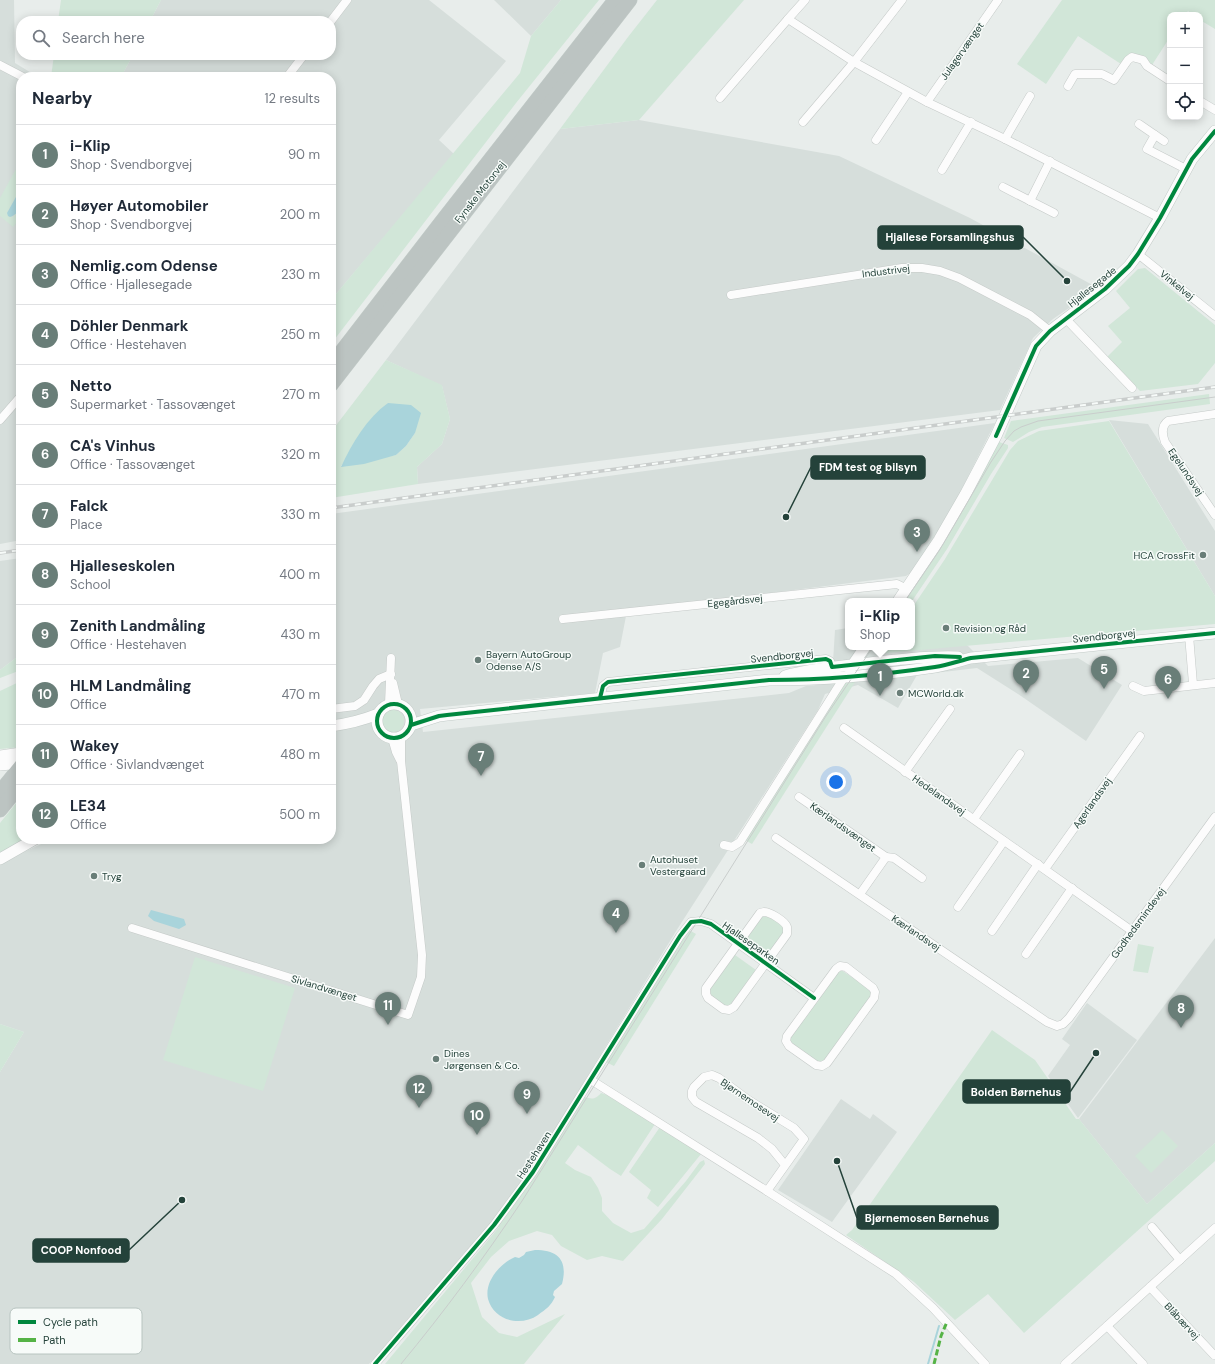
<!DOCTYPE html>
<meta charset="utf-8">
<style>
:root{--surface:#fff;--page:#f6f6f7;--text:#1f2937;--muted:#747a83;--line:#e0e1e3;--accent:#697e78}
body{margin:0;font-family:"DM Sans",sans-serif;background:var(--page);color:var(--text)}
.controls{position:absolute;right:12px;top:12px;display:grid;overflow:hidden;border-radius:8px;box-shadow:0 2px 10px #0003}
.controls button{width:36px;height:36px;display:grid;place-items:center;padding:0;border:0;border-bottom:1px solid var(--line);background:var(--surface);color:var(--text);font:20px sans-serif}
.you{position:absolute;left:836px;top:782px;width:14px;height:14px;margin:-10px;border:3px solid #fff;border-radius:50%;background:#1a73e8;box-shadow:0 0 0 6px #1a73e833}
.badge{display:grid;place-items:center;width:26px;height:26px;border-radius:50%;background:var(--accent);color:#fff;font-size:13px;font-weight:700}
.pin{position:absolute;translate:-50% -33px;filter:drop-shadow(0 1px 2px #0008)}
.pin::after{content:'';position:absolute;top:21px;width:14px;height:12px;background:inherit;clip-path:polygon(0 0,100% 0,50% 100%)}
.popup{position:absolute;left:845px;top:598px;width:70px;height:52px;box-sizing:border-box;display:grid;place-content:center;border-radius:8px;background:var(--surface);filter:drop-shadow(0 1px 3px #0005);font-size:13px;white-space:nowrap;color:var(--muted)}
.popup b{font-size:15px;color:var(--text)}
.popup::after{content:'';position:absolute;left:50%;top:100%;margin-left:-8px;border:8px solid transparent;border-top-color:var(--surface)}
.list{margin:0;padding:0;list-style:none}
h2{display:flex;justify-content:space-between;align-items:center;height:52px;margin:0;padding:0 16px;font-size:17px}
h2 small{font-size:13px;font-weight:400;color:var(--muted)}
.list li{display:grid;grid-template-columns:26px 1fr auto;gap:12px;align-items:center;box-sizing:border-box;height:60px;padding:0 16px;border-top:1px solid var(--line)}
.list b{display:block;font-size:15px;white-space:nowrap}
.list p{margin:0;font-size:13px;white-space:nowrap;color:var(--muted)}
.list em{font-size:13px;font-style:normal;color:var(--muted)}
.icon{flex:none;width:22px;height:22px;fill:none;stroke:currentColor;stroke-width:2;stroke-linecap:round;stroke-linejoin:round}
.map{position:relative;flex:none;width:1215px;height:1364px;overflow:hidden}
.search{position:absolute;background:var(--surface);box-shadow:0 2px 10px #0003;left:16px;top:16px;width:320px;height:44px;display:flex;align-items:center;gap:10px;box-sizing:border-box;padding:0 14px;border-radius:16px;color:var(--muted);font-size:15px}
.panel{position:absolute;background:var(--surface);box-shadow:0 2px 10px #0003;left:16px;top:72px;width:320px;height:772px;border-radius:16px}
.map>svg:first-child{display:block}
</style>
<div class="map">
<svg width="1215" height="1364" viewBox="0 0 1215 1364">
<rect width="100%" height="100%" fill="#e8edeb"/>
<!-- built -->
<g fill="#d6dedb">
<path d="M0 0H14L15 63 38 77H21V540L0 544Z"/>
<path d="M161 0H429L506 61 439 140 454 154 331 300V77H121L133 55H331V21H150Z"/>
<path d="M494 0H561L531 36Z"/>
<path d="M639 120 839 156 970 218 1098 288 1053 319 1033 338 1000 410 418 484 417 467 442 444 450 419 442 386 386 360 560 129Z"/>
<path d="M1109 420 1148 424 1215 531V596Z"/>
<path d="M995 423 953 506 916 569 906 576 627 611 620 647 603 653 595 693 420 709 423 732 789 693 806 686 816 685 833 662 835 630 848 628V647H912V608L968 646 988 666 1078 658 1122 685 1086 741 1021 696 977 668 917 675 898 708 858 685 825 694 818 710 678 928 535 1162 522 1181 490 1223 369 1364H0V1072L24 1032 0 1024V863L52 839H331V514Z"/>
<path d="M21 558V654L0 670V561Z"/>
<path d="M1215 938V1143L1147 1204 1079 1119Z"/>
<path d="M1087 1003 1137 1040 1078 1118 1048 1076 1070 1045 1062 1039Z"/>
<path d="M841 1099 870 1119 873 1114 897 1132 832 1222 778 1190Z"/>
</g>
<!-- green -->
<g fill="#d1e6d8" fill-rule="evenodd">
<path d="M61 0H161L150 21H58Z"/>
<path d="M561 0H599L516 103 331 344V300L520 73 531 36Z"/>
<path d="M657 0H744L639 120 560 129 628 37Z"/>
<path d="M1062 0H1215V29L1200 20V15H1193L1188 11 1185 15H1170V37L1152 65 1135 54 1121 64 1078 36 1046 84 1017 64Z"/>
<path d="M54 55H133L121 77H51Z"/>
<path d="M21 160V188L7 213 13 217 21 207V218L13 227 0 216V198Z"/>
<path d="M1145 268 1215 325V363L1198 384 1140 391 1107 357 1122 342 1108 326 1130 308 1116 291 1138 269Z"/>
<path d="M386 360 442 385 450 419 442 444 417 467 418 484 331 498V432ZM388 403 415 433 406 446 396 455 341 466Z"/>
<path d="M1209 394 1210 404 1042 427 1029 432 1013 442 1004 438 1011 421Z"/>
<path d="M1109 421 1215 596V624L886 653V647H912V608L945 559 1010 450 1018 441 1039 431Z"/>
<path d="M999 442 1008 445V448L991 474 947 549 912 601H902Z"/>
<path d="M21 654V670L0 678V670Z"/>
<path d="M857 679 752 844 745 840 844 684 851 680Z"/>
<path d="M21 681V747L0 749V691Z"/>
<circle cx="393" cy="721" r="11"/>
<path d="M21 797V839H25L0 853V823Z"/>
<path d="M766 915H768L783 926 784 933 769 953 747 937 762 917Z"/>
<path d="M689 930 696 934 614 1066 606 1062Z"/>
<path d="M1138 944 1154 947 1148 973 1133 971Z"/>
<path d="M735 955 756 970 730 1005 725 1006 711 996 710 989Z"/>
<path d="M195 957 295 988 263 1091 163 1060Z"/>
<path d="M841 970 870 989 872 996 824 1061 818 1063 791 1043 790 1036 813 1005 818 1002 820 996 837 972Z"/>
<path d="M0 1024 24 1032 0 1072Z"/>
<path d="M992 1030 1035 1060 1076 1119H1079L1147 1204 1215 1143V1161L1024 1333 988 1294 955 1320 914 1282 846 1235 852 1230Z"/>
<path d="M601 1093 610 1096 655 1124 621 1176 610 1169 578 1145 565 1163 575 1170 591 1177 598 1188 602 1198V1211L613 1223 631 1233 644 1229 686 1181 700 1162 704 1160 705 1164 662 1219 623 1261 602 1256 587 1260 561 1246 552 1235 537 1231 509 1241 491 1257 471 1283 482 1317 499 1333 517 1337 565 1314 524 1364H385L499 1227 498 1226 529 1184 584 1097C592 1099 595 1100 601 1093Z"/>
<path d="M660 1127 701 1154 658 1207 647 1198 651 1190 629 1172Z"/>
<path d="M1162 1130 1178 1146 1151 1173 1135 1156Z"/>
</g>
<!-- water -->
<g fill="#a9d4db">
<path d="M21 188C21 199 23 213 10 217L8 216 7 213Z"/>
<path d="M388 403 411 405 421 413 415 433 406 446 396 455 364 464 341 467C352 443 367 418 388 403Z"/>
<path d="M151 910 184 919 186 925 179 929 154 921 148 916Z"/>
<path d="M535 1250C559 1250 568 1261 562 1284L554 1291 553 1295 555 1297C551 1306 546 1309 538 1315 521 1327 494 1321 488 1299 484 1281 501 1263 515 1257L519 1258 524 1255 526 1252Z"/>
</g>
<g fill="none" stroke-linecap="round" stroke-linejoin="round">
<!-- stream -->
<path stroke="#a9d4db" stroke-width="2" d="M928 1364 939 1326"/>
<!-- street casing -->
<g stroke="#c5cac8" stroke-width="9">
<g id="street">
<path d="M788 19 805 0"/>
<path d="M331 21 347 0"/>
<path d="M0 65 23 77"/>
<path d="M287 77 304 55"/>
<path d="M1068 86 1075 74H1102L1114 80 1128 60 1132 57 1143 60 1147 66 1170 81"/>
<path d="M720 98 788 19 854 62 927 102 1005 139 1160 218"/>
<path d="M1200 101 1215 110"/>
<path d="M927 102 998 0"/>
<path d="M803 122 854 62 902 0"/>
<path d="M1139 124 1155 135 1147 149 1186 169"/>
<path d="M1155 135 1164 141"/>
<path d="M1005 139 1030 96"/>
<path d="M876 140 908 92"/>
<path d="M942 170 971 122"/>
<path d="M1003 187 1054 213"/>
<path d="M1030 201 1050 161"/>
<path d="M1138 254 1215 316"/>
<path d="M731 295 902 268H922L940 271 959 278 1030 315 1050 331"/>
<path d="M1065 318 1132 388"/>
<path d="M1215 414 1168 421C1161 426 1162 434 1165 442L1215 515"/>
<path d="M0 420 20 397"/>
<path d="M563 619 897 584 907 589"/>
<path d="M1189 635 1193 684"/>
<path d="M393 683 398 704"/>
<path d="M1133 686 1144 691 1215 683"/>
<path d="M600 698 603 686 608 682 826 659 830 661 832 667"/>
<path d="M389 704 391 658"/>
<path d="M331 709 355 706 364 700 373 686 379 679 391 674"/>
<path d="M844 728 1132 931"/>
<path d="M392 738 396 752 400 760"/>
<path d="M905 772 950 709"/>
<path d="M799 797 886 857 860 894"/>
<path d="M974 819 1020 754"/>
<path d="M776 838 1047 1022 1057 1026 1063 1024 1069 1018 1215 817"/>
<path d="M724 845 732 847 740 842 845 676"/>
<path d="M886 857 894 858 922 878"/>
<path d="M1045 869 1140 736"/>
<path d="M958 907 1004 841"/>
<path d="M764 912C770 912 785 921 787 927 787 928 787 933 787 934L734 1007 729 1010 723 1009 708 998 706 994V988L760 913Z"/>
<path d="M132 928 408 1015 421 977 422 955 401 761V737"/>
<path d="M992 931 1038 864"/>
<path d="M1026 954 1072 888"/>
<path d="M840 966 846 967 873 988 875 992 874 998 827 1063 822 1066 816 1065 789 1046 786 1041 787 1036 836 969Z"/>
<path d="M591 1080 767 1191 896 1274 933 1308 985 1364"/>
<path d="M767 1191 804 1139 794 1128 747 1099 719 1078 712 1075 704 1077 694 1087 692 1091V1097L696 1102 758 1138 772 1149 785 1165"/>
<path d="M1152 1227 1180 1260"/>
<path d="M1150 1287 1214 1355"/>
<path d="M1107 1326 1143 1364"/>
<path d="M375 1364 494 1225 533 1172 680 936 691 922 701 921 711 924 814 998"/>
<path d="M1065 1364 1215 1228"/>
</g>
</g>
<!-- secondary casing -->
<g stroke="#c3cbc8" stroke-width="12">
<g id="secondary">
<path d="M898 601 939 540 965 495 996 436 1036 346 1050 331 1105 289 1129 266 1138 254 1160 218 1192 159 1215 131"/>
<path d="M850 669 865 647"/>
<path d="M785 676C810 669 835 667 861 664 893 660 926 656 958 657"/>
<circle cx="394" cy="721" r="17"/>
<path d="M411 725 439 716 447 715 769 680C824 680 881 675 935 667 947 665 959 661 971 658L1215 633"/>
<path d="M331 726C347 724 363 720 378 714"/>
<path d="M0 756 21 753"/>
<path d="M0 765 21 763"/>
<path d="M0 859 35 839"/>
</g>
</g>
<!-- highway casing -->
<g stroke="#c3ccc9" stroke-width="15">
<g id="highway">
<path d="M331 365 442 221 615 0"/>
<path d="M331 385 630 0"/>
<path d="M0 792 21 766"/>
<path d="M0 810 21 784"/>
</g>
</g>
<!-- street -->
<use href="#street" stroke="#fcfcfc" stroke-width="8"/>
<!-- secondary -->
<use href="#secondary" stroke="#fcfcfc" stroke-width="11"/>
<!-- highway -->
<use href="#highway" stroke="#bcc4c2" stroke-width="14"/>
<!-- tram -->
<g stroke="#c9cdcc" stroke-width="1">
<path d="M905 601 939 551 991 462 1005 441 1014 431 1021 427 1038 421 1215 397"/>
<path d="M401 1364C444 1312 484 1258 522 1201L826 716 873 647"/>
</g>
<!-- rail casing -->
<g stroke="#c9cdcc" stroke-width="3.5">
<g id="rail">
<path d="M331 508 1215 387"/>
<path d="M0 553 21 550"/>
</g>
</g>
<!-- rail -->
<use href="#rail" stroke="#f7fbf9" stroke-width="2" stroke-dasharray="6" stroke-linecap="butt"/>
<!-- quiet -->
<path stroke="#55b346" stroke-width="3" stroke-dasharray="6 3" stroke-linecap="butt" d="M934 1364 941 1336 947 1322"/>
<!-- cycleway casing -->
<g stroke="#f7fbf9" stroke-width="6">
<g id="cycleway">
<path d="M996 436 1036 346 1050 331 1105 289 1129 266 1138 254 1160 218 1192 159 1215 131"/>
<path d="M600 698 603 686 608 682 826 659 830 661 832 667 935 656 960 657"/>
<circle cx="394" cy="721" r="17"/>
<path d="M411 725 439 716 447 715 769 680C824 680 881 675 935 667 947 665 959 661 971 658L1215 633"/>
<path d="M375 1364 494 1225 533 1172 680 936 691 922 701 921 711 924 814 998"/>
</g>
</g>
<!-- cycleway -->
<use href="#cycleway" stroke="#00873e" stroke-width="4"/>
</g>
<!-- markers -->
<g fill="#697e78" stroke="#f7fbf9" stroke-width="1.5">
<circle cx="1203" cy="555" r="4"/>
<circle cx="946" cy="628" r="4"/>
<circle cx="478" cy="660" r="4"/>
<circle cx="900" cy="693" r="4"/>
<circle cx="642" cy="865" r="4"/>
<circle cx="94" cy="876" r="4"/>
<circle cx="436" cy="1059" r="4"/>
</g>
<g text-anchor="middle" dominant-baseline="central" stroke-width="3" stroke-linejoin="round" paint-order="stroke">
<!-- street labels -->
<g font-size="10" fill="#24423a" stroke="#f7fbf9">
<text transform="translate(962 51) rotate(-55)">Julagervænget</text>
<text transform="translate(480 192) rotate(-52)">Fynske Motorvej</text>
<text transform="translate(886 271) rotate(-7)">Industrivej</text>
<text transform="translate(1177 285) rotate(39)">Vinkelvej</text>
<text transform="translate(1092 287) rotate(-39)">Hjallesegade</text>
<text transform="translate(1186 472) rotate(56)">Egelundsvej</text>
<text transform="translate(735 601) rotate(-6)">Egegårdsvej</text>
<text transform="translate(1104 636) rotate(-6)">Svendborgvej</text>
<text transform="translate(782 656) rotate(-6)">Svendborgvej</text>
<text transform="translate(939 795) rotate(35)">Hedelandsvej</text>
<text transform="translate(1092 803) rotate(-55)">Agerlandsvej</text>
<text transform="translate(843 827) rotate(35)">Kærlandsvænget</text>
<text transform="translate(1138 923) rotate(-54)">Godhedsmindevej</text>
<text transform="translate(916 933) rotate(34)">Kærlandsvej</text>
<text transform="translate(751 943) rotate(35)">Hjalleseparken</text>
<text transform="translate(324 988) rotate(17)">Sivlandvænget</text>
<text transform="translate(750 1100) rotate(34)">Bjørnemosevej</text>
<text transform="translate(534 1155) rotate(-57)">Hestehaven</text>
<text transform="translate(1182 1321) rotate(47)">Blåbærvej</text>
</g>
<!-- poi labels -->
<g font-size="10" fill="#24423a" stroke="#f7fbf9" text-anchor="start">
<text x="1195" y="555" text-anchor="end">HCA CrossFit</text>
<text x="954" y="628">Revision og Råd</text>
<text x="486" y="654">Bayern AutoGroup<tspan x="486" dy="12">Odense A/S</tspan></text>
<text x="908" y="693">MCWorld.dk</text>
<text x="650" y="859">Autohuset<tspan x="650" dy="12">Vestergaard</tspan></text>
<text x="102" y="876">Tryg</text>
<text x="444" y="1053">Dines<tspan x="444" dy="12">Jørgensen &amp; Co.</tspan></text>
</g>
</g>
<!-- legend -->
<rect x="10" y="1308" width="132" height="46" rx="6" fill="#f7fbf9" stroke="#b8c4c0" stroke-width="1"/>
<rect x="18" y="1320" width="18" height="4" fill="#00873e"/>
<rect x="18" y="1338" width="18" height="4" fill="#55b346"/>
<g font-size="11" fill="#24423a">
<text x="43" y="1326">Cycle path</text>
<text x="43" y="1344">Path</text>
</g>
<!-- callouts -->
<path fill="none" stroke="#24423a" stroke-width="1.5" d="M1067 281L1023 237M786 517L811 467M1096 1053L1070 1092M837 1161L857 1218M182 1200L129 1250"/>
<g fill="#24423a" stroke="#f7fbf9" stroke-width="1.5">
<circle cx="1067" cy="281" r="4"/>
<circle cx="786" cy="517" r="4"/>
<circle cx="1096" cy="1053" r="4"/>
<circle cx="837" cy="1161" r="4"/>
<circle cx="182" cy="1200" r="4"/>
</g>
<g fill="#24423a" stroke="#24423a" stroke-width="1.5">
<rect x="878" y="226" width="145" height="23" rx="4"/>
<rect x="811" y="456" width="114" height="23" rx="4"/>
<rect x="963" y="1080" width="107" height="23" rx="4"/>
<rect x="857" y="1206" width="141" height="23" rx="4"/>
<rect x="33" y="1239" width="96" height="23" rx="4"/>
</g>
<g font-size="11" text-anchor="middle" font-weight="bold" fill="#fff">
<text x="950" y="241">Hjallese Forsamlingshus</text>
<text x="868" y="471">FDM test og bilsyn</text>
<text x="1016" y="1096">Bolden Børnehus</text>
<text x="927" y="1222">Bjørnemosen Børnehus</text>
<text x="81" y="1254">COOP Nonfood</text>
</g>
</svg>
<div class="controls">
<button>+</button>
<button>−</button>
<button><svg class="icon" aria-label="locate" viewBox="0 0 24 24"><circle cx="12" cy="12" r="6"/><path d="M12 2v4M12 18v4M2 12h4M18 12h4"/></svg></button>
</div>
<div class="you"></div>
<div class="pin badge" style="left:880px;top:696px">1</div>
<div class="popup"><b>i-Klip</b>Shop</div>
<div class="pin badge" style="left:1026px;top:693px">2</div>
<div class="pin badge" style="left:917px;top:552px">3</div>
<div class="pin badge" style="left:616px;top:933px">4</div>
<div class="pin badge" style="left:1104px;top:689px">5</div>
<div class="pin badge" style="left:1168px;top:699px">6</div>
<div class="pin badge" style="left:481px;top:776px">7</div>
<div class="pin badge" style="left:1181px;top:1028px">8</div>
<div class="pin badge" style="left:527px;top:1114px">9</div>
<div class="pin badge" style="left:477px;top:1135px">10</div>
<div class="pin badge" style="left:388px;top:1025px">11</div>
<div class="pin badge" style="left:419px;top:1108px">12</div>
<div class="search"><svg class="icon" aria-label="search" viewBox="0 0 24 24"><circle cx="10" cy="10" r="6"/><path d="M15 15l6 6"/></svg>Search here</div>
<section class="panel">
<h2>Nearby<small>12 results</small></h2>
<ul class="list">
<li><span class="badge">1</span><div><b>i-Klip</b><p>Shop · Svendborgvej</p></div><em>90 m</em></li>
<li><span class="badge">2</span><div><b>Høyer Automobiler</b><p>Shop · Svendborgvej</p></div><em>200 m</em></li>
<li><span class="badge">3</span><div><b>Nemlig.com Odense</b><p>Office · Hjallesegade</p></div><em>230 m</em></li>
<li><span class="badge">4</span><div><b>Döhler Denmark</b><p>Office · Hestehaven</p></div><em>250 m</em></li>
<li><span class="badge">5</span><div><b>Netto</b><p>Supermarket · Tassovænget</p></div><em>270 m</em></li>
<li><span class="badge">6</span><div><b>CA's Vinhus</b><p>Office · Tassovænget</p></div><em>320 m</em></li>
<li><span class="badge">7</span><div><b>Falck</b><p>Place</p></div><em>330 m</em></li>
<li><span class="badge">8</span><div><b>Hjalleseskolen</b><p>School</p></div><em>400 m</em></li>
<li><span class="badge">9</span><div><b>Zenith Landmåling</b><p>Office · Hestehaven</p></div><em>430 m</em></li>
<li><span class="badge">10</span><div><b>HLM Landmåling</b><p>Office</p></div><em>470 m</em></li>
<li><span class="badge">11</span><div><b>Wakey</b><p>Office · Sivlandvænget</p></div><em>480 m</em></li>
<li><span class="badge">12</span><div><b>LE34</b><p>Office</p></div><em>500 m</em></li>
</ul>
</section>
</div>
